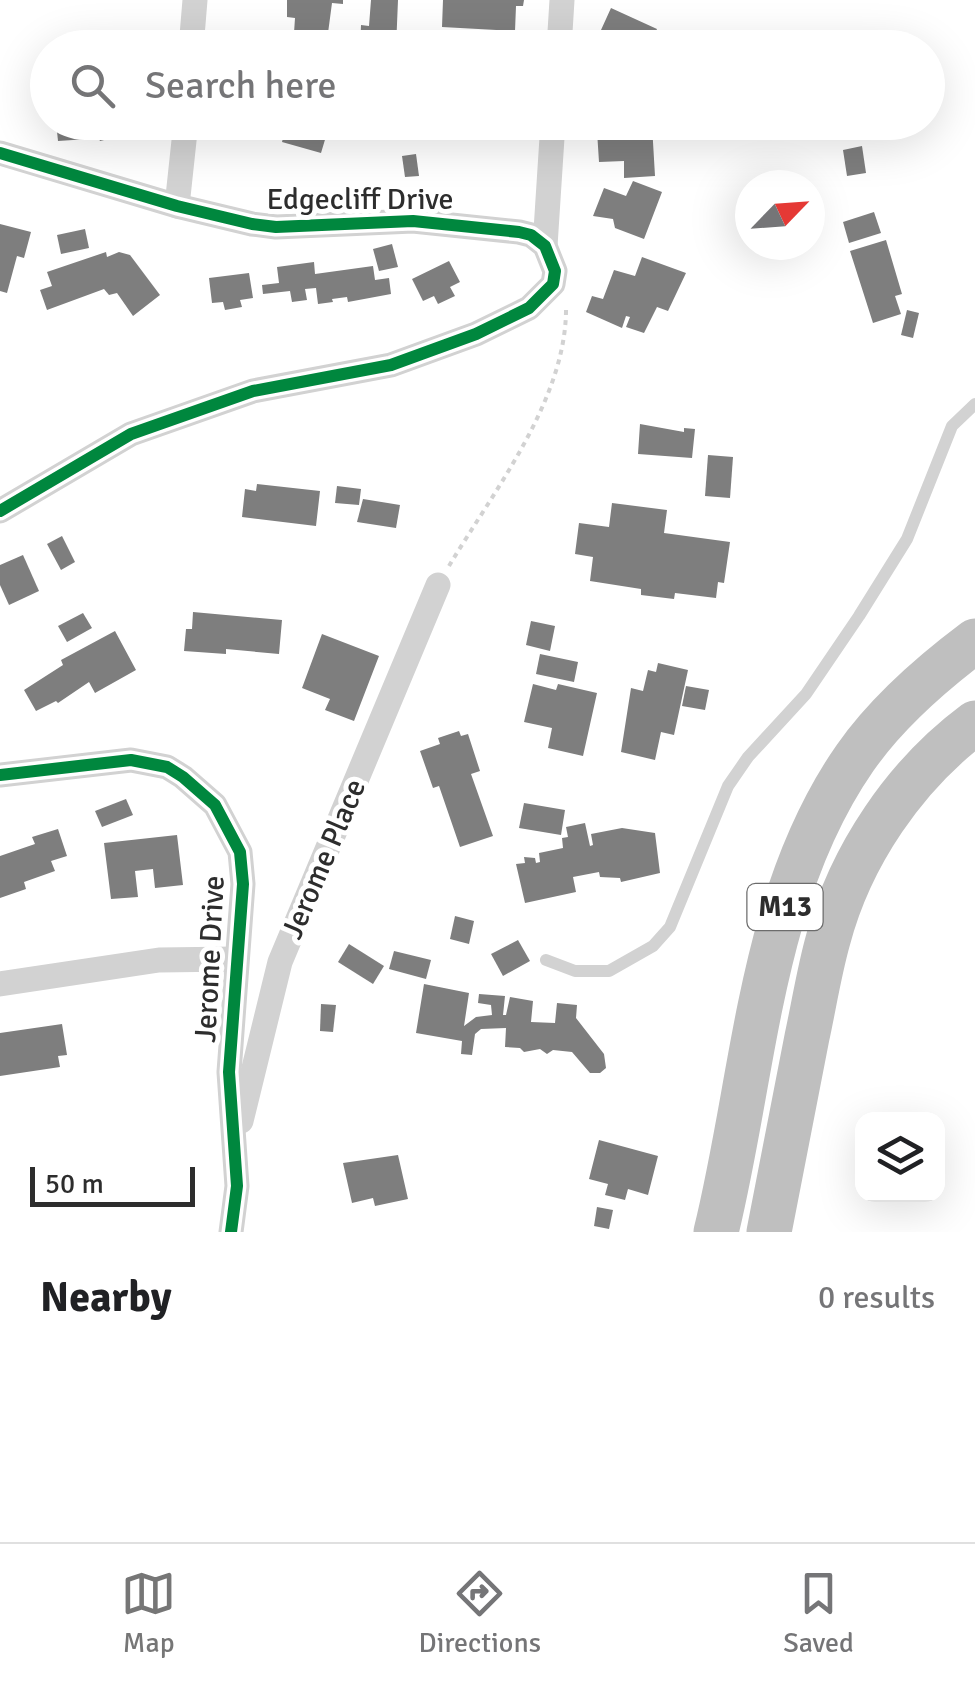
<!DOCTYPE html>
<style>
:root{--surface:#fff;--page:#f6f6f6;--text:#202124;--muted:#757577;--line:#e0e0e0;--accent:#767676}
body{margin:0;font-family:Signika,sans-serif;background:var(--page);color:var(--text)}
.controls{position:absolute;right:30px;bottom:30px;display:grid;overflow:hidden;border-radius:20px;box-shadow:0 10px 40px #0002}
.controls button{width:90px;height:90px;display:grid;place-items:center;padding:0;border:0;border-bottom:2px solid var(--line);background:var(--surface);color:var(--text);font:50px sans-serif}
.compass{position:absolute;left:735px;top:170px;width:90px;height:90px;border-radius:50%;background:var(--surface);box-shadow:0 10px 40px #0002;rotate:65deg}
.scale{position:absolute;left:30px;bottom:25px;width:165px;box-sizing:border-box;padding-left:10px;border:5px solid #2d2d2d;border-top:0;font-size:28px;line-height:35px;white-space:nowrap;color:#2d2d2d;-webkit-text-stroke:8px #fff;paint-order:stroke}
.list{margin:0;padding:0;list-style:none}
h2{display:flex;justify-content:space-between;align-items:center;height:130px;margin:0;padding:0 40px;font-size:42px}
h2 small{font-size:32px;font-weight:400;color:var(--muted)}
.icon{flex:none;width:55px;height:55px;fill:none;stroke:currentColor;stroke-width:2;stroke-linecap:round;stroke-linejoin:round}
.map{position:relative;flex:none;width:975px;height:1232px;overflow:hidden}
.search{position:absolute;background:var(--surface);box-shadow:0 10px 40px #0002;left:30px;right:30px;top:30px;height:110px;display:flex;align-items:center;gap:25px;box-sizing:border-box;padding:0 35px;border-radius:55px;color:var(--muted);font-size:38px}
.sheet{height:310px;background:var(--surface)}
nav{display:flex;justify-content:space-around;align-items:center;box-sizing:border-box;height:140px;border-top:2px solid var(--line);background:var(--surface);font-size:28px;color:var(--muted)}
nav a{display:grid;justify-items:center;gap:5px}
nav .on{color:var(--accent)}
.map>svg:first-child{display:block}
</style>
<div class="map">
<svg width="975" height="1232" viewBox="0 0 975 1232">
<rect width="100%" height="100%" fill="#fff"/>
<!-- building -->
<g fill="#7e7e7e">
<path d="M287 0H343V4L332 3 326 48H293L295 18 287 17Z"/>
<path d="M371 0H398L396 48H360L361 25 369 26Z"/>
<path d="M443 0H524L523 6H516L515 31 442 27Z"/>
<path d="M611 8 657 29 649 48H618L622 40 601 30Z"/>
<path d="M123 31 125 37 139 34 142 48H92L108 42 106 36Z"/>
<path d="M56 122H87L88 139 58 141Z"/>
<path d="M91 122H130L133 133 100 141Z"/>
<path d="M342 122 356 126 352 140 327 133 321 153 282 142 285 130 263 124Z"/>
<path d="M817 122H853V139L817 138Z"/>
<path d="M652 125 655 176 624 178V161L599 162 597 131 607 130V135L618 134 621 127Z"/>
<path d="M862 146 866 173 847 176 843 150Z"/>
<path d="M416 154 419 176 405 177 402 156Z"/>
<path d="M633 181 662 192 644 239 615 228 613 219 593 216 604 188 626 196Z"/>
<path d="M874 212 881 233 849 243 843 222Z"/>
<path d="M0 224 31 232 24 258 17 256 7 293 0 291Z"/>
<path d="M85 229 89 248 61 254 57 235Z"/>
<path d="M886 240 902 294 895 296 901 314 873 323 850 251Z"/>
<path d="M392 244 398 267 379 271 373 249Z"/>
<path d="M106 252 107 257 119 252 130 255 160 295 133 316 117 293 109 295 104 289 47 310 40 290 52 286 47 272Z"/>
<path d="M642 257 686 273 668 311 657 307 644 333 626 327 630 317 626 316 622 328 586 312 592 296 603 299 614 270 635 276Z"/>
<path d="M449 261 460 282 450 287 455 296 438 304 434 296 423 301 412 279Z"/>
<path d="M314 262 315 274 373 266 375 280 389 278 391 294 348 302 347 297 332 299 333 302 318 304 316 288 305 289 307 300 292 302 290 291 263 294 262 285 279 283 277 267Z"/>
<path d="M249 273 253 298 240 300 242 307 225 310 223 302 212 303 209 278Z"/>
<path d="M907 310 919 313 913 338 901 335Z"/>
<path d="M640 424 684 432V428L695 429 692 458 638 454Z"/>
<path d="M708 455 733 457 730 498 705 496Z"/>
<path d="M257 484 320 491 316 526 242 517 245 489 256 491Z"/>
<path d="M337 486 361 489 359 505 335 503Z"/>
<path d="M363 499 400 505 396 528 357 522Z"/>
<path d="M612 503 667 510 664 533 730 542 724 583 718 582 716 598 675 593 674 599 641 595V589L590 581 593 557 575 554 579 523 609 527Z"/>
<path d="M62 536 75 562 61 570 47 544Z"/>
<path d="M23 555 39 591 9 605 0 585V565Z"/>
<path d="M193 612 282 620 279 654 226 649V654L184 651 186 629H192Z"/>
<path d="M83 613 92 628 67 642 58 626Z"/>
<path d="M531 621 555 626 550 651 526 645Z"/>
<path d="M115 631 136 670 95 693 89 682 58 703 56 701 36 711 24 690 63 665 61 660Z"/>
<path d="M322 634 379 656 354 721 325 710 330 699 302 688Z"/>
<path d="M540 654 578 662 574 682 536 674Z"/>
<path d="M658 663 688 670 674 735 661 732 655 760 621 752 631 688 643 691 648 670 656 672Z"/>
<path d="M533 684 556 690 558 684 597 693 583 756 548 748 552 728 524 722Z"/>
<path d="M686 686 709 690 705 710 682 706Z"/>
<path d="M459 731 461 736 468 734 480 771 471 774 493 836 460 847 439 786 433 788 420 751 440 744 438 738Z"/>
<path d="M126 799 133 815 102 827 95 811Z"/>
<path d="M524 803 565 810 561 835 519 828Z"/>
<path d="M585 823 590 846 593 845 591 834 622 828 655 833 660 873 621 882 620 878 600 877 599 872 573 877 576 892 525 903 516 864 525 863 524 857 535 858 536 863 540 862 539 853 563 848 562 838 568 837 566 827Z"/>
<path d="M58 829 67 856 51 861 55 871 24 882 26 889 0 898V856L35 844 32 837Z"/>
<path d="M177 835 183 885 155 888 153 869 135 871 138 897 111 899 104 843Z"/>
<path d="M455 916 474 921 469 944 450 939Z"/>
<path d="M518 940 530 961 503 976 491 954Z"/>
<path d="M349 944 384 966 373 984 338 962Z"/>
<path d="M394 951 431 960 426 979 389 969Z"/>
<path d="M424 984 469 993 464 1026 476 1017 492 1015 491 1005 478 1003 479 994 505 996 503 1015H506L510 997 533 1001 531 1022 555 1023 557 1003 577 1005 576 1018 604 1054 606 1068 600 1073H590L572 1052 553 1050 547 1054 540 1049 524 1052 520 1048 505 1047 506 1028 481 1029 475 1034 472 1055 461 1054 462 1041 416 1033Z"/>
<path d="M321 1004 336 1005 333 1032 320 1031Z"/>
<path d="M62 1024 67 1055 58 1056 60 1067 0 1076V1033Z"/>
<path d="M599 1140 658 1156 648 1195 628 1189 625 1200 605 1195 608 1184 589 1179Z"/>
<path d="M398 1155 408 1199 375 1206 373 1198 352 1203 343 1163Z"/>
<path d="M597 1207 613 1210 609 1229 594 1226Z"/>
</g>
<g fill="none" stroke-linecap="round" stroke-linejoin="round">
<!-- path -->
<path stroke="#d2d2d2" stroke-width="4" stroke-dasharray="5 5" stroke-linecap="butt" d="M449 566C495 489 568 397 566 305"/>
<!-- service -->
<path stroke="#d2d2d2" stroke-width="12" d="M546 960 575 971H609L653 946 670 927 728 786 748 757 806 694 859 616 907 539 952 426 975 404"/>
<!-- minor -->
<g stroke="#d2d2d2" stroke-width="25">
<path d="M191 48 195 0"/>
<path d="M559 48 562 0"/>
<path d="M0 153 177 206 252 224 276 227 413 221 519 232 531 235 545 246 555 271 553 284 529 308 476 334 391 365 253 391 131 434 0 511"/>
<path d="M177 206 186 122"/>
<path d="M545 246 553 122"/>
<path d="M0 775 131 760 167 767 183 777 215 805 240 852 243 884 229 1072 237 1186 231 1232"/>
<path d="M0 984 159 960 235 959"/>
<path d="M241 1121 280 962 438 585"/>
</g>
<!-- motorway -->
<g stroke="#bfbfbf" stroke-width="45">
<path d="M716 1232C755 1074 759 896 855 758 887 712 931 674 975 641"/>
<path d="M769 1232C782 1167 794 1102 807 1037 814 1005 819 972 828 940 850 856 905 775 975 723"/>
</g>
<!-- cycleway casing -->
<g stroke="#fff" stroke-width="19">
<g id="cycleway">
<path d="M0 153 177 206 252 224 276 227 413 221 519 232 531 235 545 246 555 271 553 284 529 308 476 334 391 365 253 391 131 434 0 511"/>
<path d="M0 775 131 760 167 767 183 777 215 805 240 852 243 884 229 1072 237 1186 231 1232"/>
</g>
</g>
<!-- cycleway -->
<use href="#cycleway" stroke="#00873e" stroke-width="12"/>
</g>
<g text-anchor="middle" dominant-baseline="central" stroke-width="10" stroke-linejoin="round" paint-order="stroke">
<!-- shield labels -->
<rect fill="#fff" stroke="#6c6c6c" stroke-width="2.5" x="747.5" y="884" width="75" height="46" rx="8"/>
<g font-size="28" font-weight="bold" fill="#2d2d2d">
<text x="785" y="907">M13</text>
</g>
<!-- street labels -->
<g font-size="30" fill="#2d2d2d" stroke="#fff">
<text x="360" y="199">Edgecliff Drive</text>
<text transform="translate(324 859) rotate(-67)">Jerome Place</text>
<text transform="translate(210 959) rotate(-87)">Jerome Drive</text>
</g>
</g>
</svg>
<div class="controls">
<button><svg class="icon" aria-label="layers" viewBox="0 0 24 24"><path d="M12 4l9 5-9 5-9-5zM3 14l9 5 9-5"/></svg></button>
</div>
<svg class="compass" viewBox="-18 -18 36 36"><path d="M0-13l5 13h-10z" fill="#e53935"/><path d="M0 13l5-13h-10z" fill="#757577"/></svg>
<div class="scale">50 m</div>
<div class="search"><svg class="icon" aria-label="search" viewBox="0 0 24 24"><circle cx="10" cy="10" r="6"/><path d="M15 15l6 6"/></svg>Search here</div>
</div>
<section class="sheet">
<h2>Nearby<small>0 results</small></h2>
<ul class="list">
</ul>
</section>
<nav>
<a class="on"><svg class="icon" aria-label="map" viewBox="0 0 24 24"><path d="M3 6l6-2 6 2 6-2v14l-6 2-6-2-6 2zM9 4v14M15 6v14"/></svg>Map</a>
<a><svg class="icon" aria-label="directions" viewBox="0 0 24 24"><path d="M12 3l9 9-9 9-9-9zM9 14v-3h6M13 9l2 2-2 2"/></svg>Directions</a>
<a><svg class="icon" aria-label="saved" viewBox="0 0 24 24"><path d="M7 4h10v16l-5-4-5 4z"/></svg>Saved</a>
</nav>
